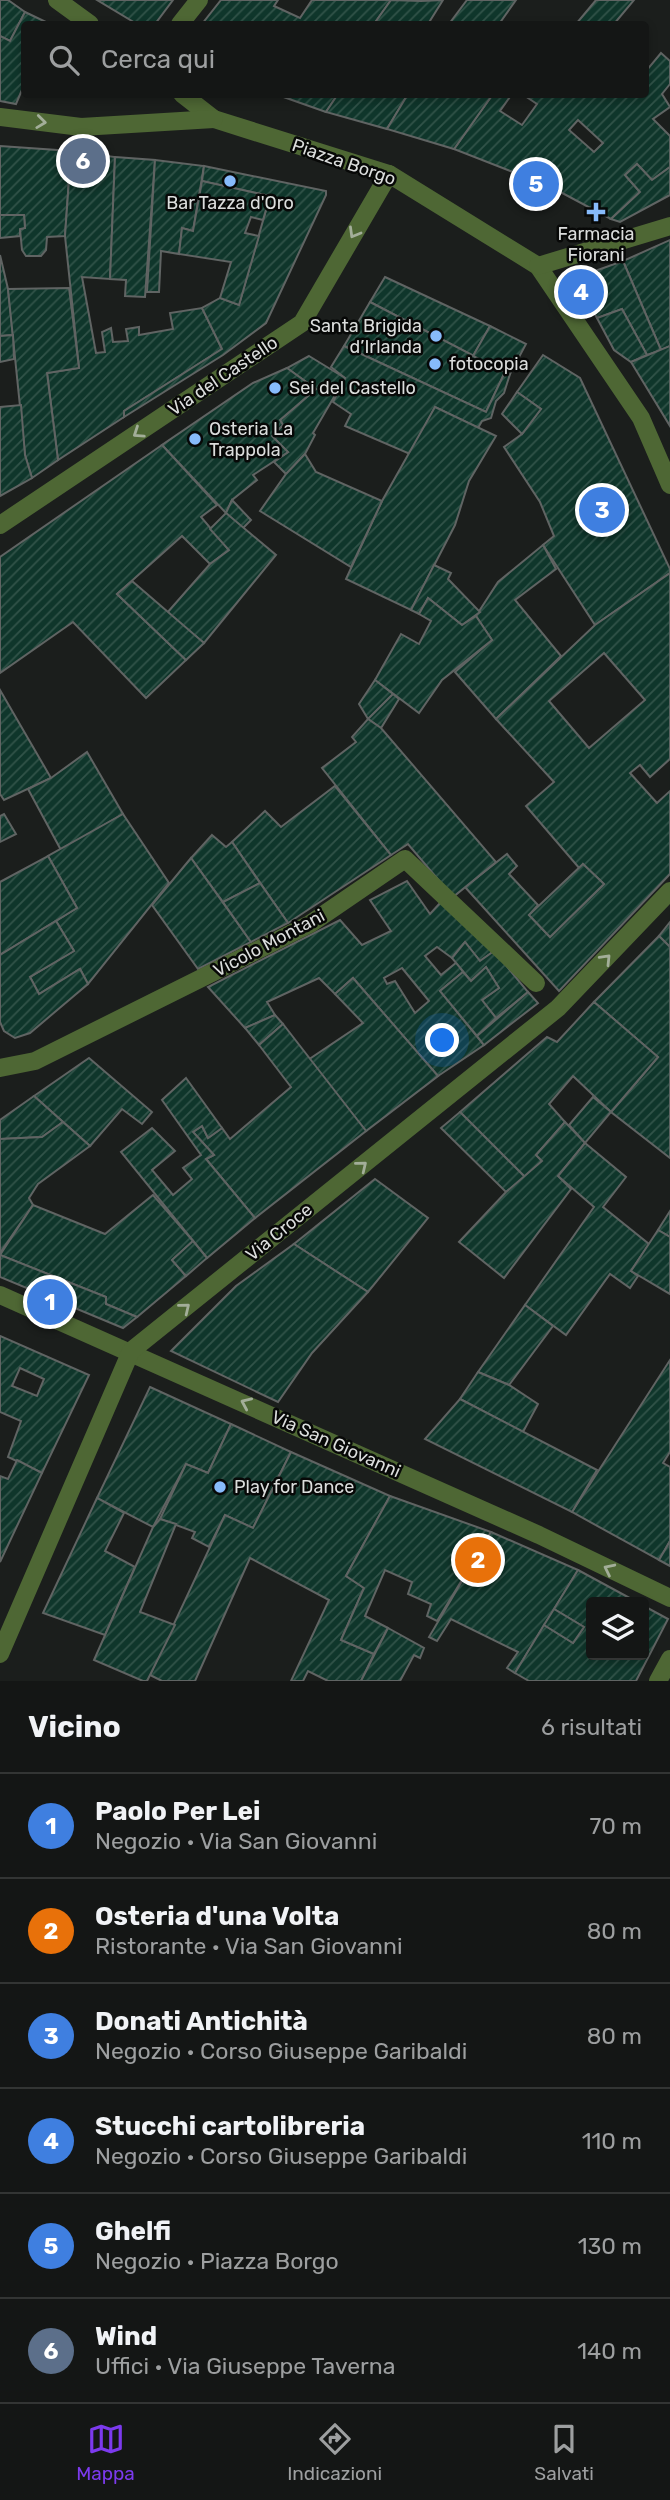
<!DOCTYPE html>
<html lang="it">
<meta charset="utf-8">
<style>
:root{--surface:#141615;--page:#1d1f1e;--text:#f1f3f6;--muted:#9d9fa0;--line:#333534;--accent:#7c3aed}
body{margin:0;font-family:Rubik,sans-serif;background:var(--page);color:var(--text)}
.controls{position:absolute;right:21px;bottom:21px;display:grid;overflow:hidden;border-radius:7px;box-shadow:0 4px 10px #0003}
.controls button{width:63px;height:63px;display:grid;place-items:center;padding:0;border:0;border-bottom:2px solid var(--line);background:var(--surface);color:var(--text);font:35px sans-serif}
.you{position:absolute;left:443px;top:1041px;width:24px;height:24px;margin:-18px;border:5px solid #fff;border-radius:50%;background:#1a73e8;box-shadow:0 0 0 10px #1a73e833}
.badge{display:grid;place-items:center;width:46px;height:46px;border-radius:50%;background:var(--accent);color:#fff;font-size:23px;font-weight:700}
.pin{position:absolute;translate:-50% -50%;border:4px solid #fff;box-shadow:0 2px 7px #0006}
.list{margin:0;padding:0;list-style:none}
h2{display:flex;justify-content:space-between;align-items:center;height:91px;margin:0;padding:0 28px;font-size:30px}
h2 small{font-size:23px;font-weight:400;color:var(--muted)}
.list li{display:grid;grid-template-columns:46px 1fr auto;gap:21px;align-items:center;box-sizing:border-box;height:105px;padding:0 28px;border-top:2px solid var(--line)}
.list b{display:block;font-size:26px;white-space:nowrap}
.list p{margin:0;font-size:23px;white-space:nowrap;color:var(--muted)}
.list em{font-size:23px;font-style:normal;color:var(--muted)}
.icon{flex:none;width:38px;height:38px;fill:none;stroke:currentColor;stroke-width:2;stroke-linecap:round;stroke-linejoin:round}
.map{position:relative;flex:none;width:670px;height:1681px;overflow:hidden}
.search{position:absolute;background:var(--surface);box-shadow:0 4px 10px #0003;left:21px;right:21px;top:21px;height:77px;display:flex;align-items:center;gap:18px;box-sizing:border-box;padding:0 24px;border-radius:7px;color:var(--muted);font-size:26px}
.sheet{height:721px;background:var(--surface)}
nav{display:flex;justify-content:space-around;align-items:center;box-sizing:border-box;height:98px;border-top:2px solid var(--line);background:var(--surface);font-size:19px;color:var(--muted)}
nav a{display:grid;justify-items:center;gap:4px}
nav .on{color:var(--accent)}
.map>svg:first-child{display:block}
</style>
<div class="map">
<svg width="670" height="1681" viewBox="0 0 670 1681">
<defs>
<pattern id="building-hatch" width="6" height="6" patternUnits="userSpaceOnUse" patternTransform="scale(1.75)"><rect width="6" height="6" fill="#0f362b"/><path d="M-1 1l2-2M0 6l6-6M5 7l2-2" fill="none" stroke="#315349"/></pattern>
</defs>
<rect width="100%" height="100%" fill="#1b1e1c"/>
<!-- building -->
<g fill="url(#building-hatch)" stroke="#606463" stroke-width="2" fill-rule="evenodd">
<path d="M0 0H8L25 12 10 41 0 36Z"/>
<path d="M97 0H173L155 24H137Z"/>
<path d="M221 0H278L274 6 300 18 312 0H391L374 24H202Z"/>
<path d="M391 0 421 1 443 0 428 24H374Z"/>
<path d="M467 0H516L499 24H449Z"/>
<path d="M596 0H634L614 24H576Z"/>
<path d="M25 12 50 24H24V85L16 104 0 101V36L10 41Z"/>
<path d="M661 53 670 61V84L662 94 670 107 653 119 670 136V167L652 180 637 164 625 175 640 192 611 219 551 187 454 149 493 94H512L500 111 522 125 537 104 522 94H646V71ZM578 120 603 143 594 152 569 130Z"/>
<path d="M275 94H338L326 112Z"/>
<path d="M338 94H408L387 129 326 112Z"/>
<path d="M408 94H493L454 149 387 129Z"/>
<path d="M0 146 71 151 65 236 47 237 46 250 41 256H26L22 250 20 229 25 228 24 215H0Z"/>
<path d="M71 151 115 157 110 279 82 277 96 353 105 352 102 332 111 328 113 342 128 341 126 329 139 327V335L173 329 170 313 202 308 222 349 124 411V417L58 460 47 373 79 368 65 236Z"/>
<path d="M115 157 155 160 145 297 125 296 126 280 110 279Z"/>
<path d="M155 160 204 166 193 231 182 228 179 254 161 251 159 292H147Z"/>
<path d="M637 164 652 180 670 167V195L620 222 611 219 640 192 625 175Z"/>
<path d="M204 166 326 191V195L266 323 223 355 124 417V411L222 349 202 308 220 298 239 305 270 196 202 181Z"/>
<path d="M202 181 270 196 263 220 251 217 245 233 259 236 239 305 220 298 231 262 179 254 182 228 193 231Z"/>
<path d="M0 215H24L25 228 20 229V236L0 238Z"/>
<path d="M670 240V346L661 350 623 261Z"/>
<path d="M0 255 8 289 13 335 0 336Z"/>
<path d="M623 261 661 350 647 355 622 309 597 318 575 278Z"/>
<path d="M385 277 490 326 473 356 370 302Z"/>
<path d="M69 288 79 368 47 373 58 460 32 478 25 455 8 289Z"/>
<path d="M370 302 505 372 486 412 344 346Z"/>
<path d="M622 309 647 355 631 362 614 350 597 318Z"/>
<path d="M490 326 526 344 510 374 473 356Z"/>
<path d="M13 335 14 359 0 362V336Z"/>
<path d="M344 346 486 412 505 372 510 374 504 393 496 401 491 418 482 421 478 428 435 407 410 454 345 426 351 414 333 402 345 378 331 367Z"/>
<path d="M670 346V426L631 362Z"/>
<path d="M543 355 580 378 670 569V573L595 625 543 545 554 536 540 502 504 447 522 434 541 409 517 392Z"/>
<path d="M309 356 345 378 313 433 315 435 305 454 286 474 274 462 288 452 272 436 283 425 280 420 316 389 287 368Z"/>
<path d="M287 368 316 389 280 420 283 425 272 436 288 452 253 475 257 480 232 500 226 513 162 445 253 383Z"/>
<path d="M517 392 541 409 522 434 502 414Z"/>
<path d="M21 405 25 455 32 478 0 496V407Z"/>
<path d="M435 407 496 436 469 481 455 525 411 610 346 579 382 501Z"/>
<path d="M162 445 217 505 201 517 229 550 210 564 182 536 117 594 186 660 146 698 73 622 0 673V557Z"/>
<path d="M305 454 316 472 382 501 351 567 260 511 286 474Z"/>
<path d="M232 500 251 520 242 529 226 513Z"/>
<path d="M226 513 276 555 204 643 167 613 210 564 229 550 210 529Z"/>
<path d="M543 545 556 569 515 600 561 656 496 719 455 672 492 640 476 616 498 582Z"/>
<path d="M434 565 451 573 448 579 480 612 462 625 428 598 419 614 411 610Z"/>
<path d="M670 573V759L650 777 640 765 630 773 657 803 670 791V874L559 991 465 887 507 854 517 866 509 874 538 905 529 915 550 937 604 884 583 864 580 869 526 806 554 782 496 719 595 625ZM604 653 645 700 589 748 549 701Z"/>
<path d="M132 581 204 643 186 660 117 594Z"/>
<path d="M428 598 462 625 476 616 492 640 442 680 419 713 375 680 401 634 419 644 431 621 419 614Z"/>
<path d="M375 680 393 694 368 719 359 704Z"/>
<path d="M0 690 51 778 4 800 0 794Z"/>
<path d="M393 694 399 699 381 728 368 719Z"/>
<path d="M368 719 381 728 496 862 453 897 408 844 391 855 322 768 356 742 352 737Z"/>
<path d="M87 752 123 814 61 850 28 789 51 778Z"/>
<path d="M335 786 391 855 288 923 232 842 265 811 281 827Z"/>
<path d="M4 814 16 834 0 842V816Z"/>
<path d="M123 814 169 883 88 984 80 969 39 994 30 977 74 951 56 921 77 908 48 856Z"/>
<path d="M212 835 226 847 232 842 260 883 223 902 191 858Z"/>
<path d="M48 856 77 908 0 955V882Z"/>
<path d="M191 858 251 942 198 969 152 905Z"/>
<path d="M583 864 604 884 550 937 529 915Z"/>
<path d="M407 881 430 914 441 902 494 951 480 961 465 942 452 958 437 947 425 956 441 975 457 962 463 972 440 991 484 1045 438 1076 353 978 335 994 319 978 267 1002 275 1015 245 1028 208 987 340 920 362 945 391 931 370 900ZM402 968 429 1001 415 1013 395 981 387 984 384 978Z"/>
<path d="M260 883 288 923 251 942 223 902Z"/>
<path d="M56 921 74 951 30 977 39 994 80 969 88 984 30 1033 15 1038 4 1031 0 1022V955Z"/>
<path d="M670 922V947L659 936Z"/>
<path d="M659 936 670 947V1158L611 1112 658 1057 594 1002Z"/>
<path d="M465 942 480 961 494 951 528 992 496 1018 482 1000 499 988 486 967 471 981 452 958Z"/>
<path d="M486 967 499 988 482 1000 496 1018 477 1036 440 991 463 972 471 981Z"/>
<path d="M353 978 438 1076 366 1131 308 1060 363 1023 335 994Z"/>
<path d="M528 992 538 1003 484 1045 477 1036Z"/>
<path d="M594 1002 658 1057 611 1112 573 1076 549 1104 565 1122 536 1155 542 1161 525 1177 460 1112 547 1037 557 1042Z"/>
<path d="M275 1015 283 1024 259 1045 245 1028Z"/>
<path d="M283 1024 366 1131 255 1218 206 1159 214 1155 193 1132 202 1126 208 1138 222 1128 230 1139 291 1087 259 1045Z"/>
<path d="M89 1058 152 1112 142 1124 122 1109 90 1146 34 1096Z"/>
<path d="M186 1078 222 1128 208 1138 202 1126 193 1132 214 1155 206 1159 255 1218 207 1258 121 1152 152 1128 175 1151 152 1170 173 1195 192 1179 183 1168 201 1155 162 1100Z"/>
<path d="M34 1096 63 1122 42 1137 0 1139V1120Z"/>
<path d="M593 1097 611 1112 585 1143 569 1125Z"/>
<path d="M460 1112 525 1177 506 1192 441 1128Z"/>
<path d="M63 1122 90 1146 38 1184 29 1198 33 1205 0 1253V1139L42 1137Z"/>
<path d="M565 1122 585 1143 558 1176 571 1189 504 1278 459 1242 506 1192 542 1161 536 1155Z"/>
<path d="M585 1143 626 1177 603 1207 649 1244 631 1271 638 1276 630 1288 610 1274 566 1335 525 1305 594 1207 558 1176Z"/>
<path d="M375 1179 428 1218 368 1292 294 1244Z"/>
<path d="M153 1195 193 1241 172 1260 186 1276 137 1317 106 1304V1297L0 1255 33 1205 105 1234Z"/>
<path d="M670 1211V1237L658 1230Z"/>
<path d="M658 1230 670 1237V1294L631 1271Z"/>
<path d="M193 1241 207 1258 186 1276 172 1260Z"/>
<path d="M294 1244 368 1292 312 1353 278 1402 171 1351 236 1286Z"/>
<path d="M0 1255 106 1297V1304L137 1317 123 1328 0 1277Z"/>
<path d="M525 1305 553 1326 509 1385 478 1372Z"/>
<path d="M0 1336 89 1375 42 1473 8 1457 21 1421 0 1412ZM20 1368 44 1379 37 1396 12 1386Z"/>
<path d="M670 1360V1452L663 1463 670 1467V1541L659 1560 572 1512Z"/>
<path d="M478 1372 509 1385 538 1404 523 1432 460 1399Z"/>
<path d="M150 1387 231 1424 208 1473 186 1464 153 1527 97 1498Z"/>
<path d="M460 1399 597 1470 572 1512 425 1439Z"/>
<path d="M231 1424 291 1452 253 1528 225 1515 209 1547 192 1538 195 1532 160 1519 186 1464 208 1473Z"/>
<path d="M291 1452 390 1496 346 1576 364 1588 341 1640 374 1654 361 1681H328L308 1671 303 1681H291L329 1600 250 1558 195 1681H162L150 1675 225 1515 253 1528Z"/>
<path d="M17 1460 42 1473 0 1562V1476L8 1479Z"/>
<path d="M390 1496 491 1532 437 1621 427 1616 431 1604 408 1594 412 1582 385 1570 365 1616 388 1628 374 1654 341 1640 364 1588 346 1576Z"/>
<path d="M97 1498 124 1513 105 1551 135 1567 105 1635 43 1613Z"/>
<path d="M160 1519 176 1524 140 1612 175 1625 147 1681H143L94 1660 153 1527Z"/>
<path d="M491 1532 578 1570 515 1673 507 1668 518 1652 451 1619 437 1641 429 1637Z"/>
<path d="M670 1541V1566L659 1560Z"/>
<path d="M578 1570 637 1602H591V1655H644V1606L668 1619 636 1681H529L515 1673 544 1625 573 1643 584 1627 554 1609Z"/>
<path d="M554 1609 584 1627 573 1643 544 1625Z"/>
<path d="M388 1628 424 1648 420 1658 414 1655 400 1681H361Z"/>
</g>
<g fill="none" stroke-linecap="round" stroke-linejoin="round">
<!-- minor -->
<g stroke="#4e6734" stroke-width="18">
<path d="M57 0 90 24"/>
<path d="M180 24 199 0"/>
<path d="M182 94 214 119 389 174 538 266 641 418 670 485"/>
<path d="M0 117 81 127 214 119"/>
<path d="M538 266 670 226"/>
<path d="M0 525 302 323 389 174"/>
<path d="M0 1068 35 1061 310 924 405 859 536 983"/>
<path d="M0 1295 539 1535 670 1598"/>
<path d="M0 1654 131 1351 558 1008 670 891"/>
<path d="M658 1681 670 1659"/>
</g>
</g>
<!-- one-way arrows -->
<defs><path id="oneway-chevron" d="M-2-3.5L2.5 0L-2 3.5" fill="none" stroke-width="1.6" stroke-linecap="round" stroke-linejoin="round" transform="scale(1.75)"/></defs>
<g stroke="#a3ae99">
<use href="#oneway-chevron" transform="translate(41 122) rotate(7)"/>
<use href="#oneway-chevron" transform="translate(354 233) rotate(120)"/>
<use href="#oneway-chevron" transform="translate(138 433) rotate(146)"/>
<use href="#oneway-chevron" transform="translate(606 959) rotate(-46)"/>
<use href="#oneway-chevron" transform="translate(362 1166) rotate(-39)"/>
<use href="#oneway-chevron" transform="translate(185 1308) rotate(-39)"/>
<use href="#oneway-chevron" transform="translate(246 1403) rotate(-156)"/>
<use href="#oneway-chevron" transform="translate(609 1569) rotate(-154)"/>
</g>
<!-- markers -->
<g fill="#87bbfb" stroke="#070807" stroke-width="2.5">
<circle cx="230" cy="181" r="7"/>
<path d="M592.5 201.5h7v7h7v7h-7v7h-7v-7h-7v-7h7z"/>
<circle cx="436" cy="336" r="7"/>
<circle cx="435" cy="364" r="7"/>
<circle cx="275" cy="388" r="7"/>
<circle cx="195" cy="439" r="7"/>
<circle cx="220" cy="1487" r="7"/>
</g>
<g text-anchor="middle" dominant-baseline="central" stroke-width="5" stroke-linejoin="round" paint-order="stroke">
<!-- street labels -->
<g font-size="18" fill="#dbdddc" stroke="#070807">
<text transform="translate(344 162) rotate(19)">Piazza Borgo</text>
<text transform="translate(223 376) rotate(-34)">Via del Castello</text>
<text transform="translate(269 943) rotate(-28)">Vicolo Montani</text>
<text transform="translate(279 1232) rotate(-39)">Via Croce</text>
<text transform="translate(336 1444) rotate(24)">Via San Giovanni</text>
</g>
<!-- poi labels -->
<g font-size="18" fill="#dbdddc" stroke="#070807" text-anchor="start">
<text x="230" y="203" text-anchor="middle">Bar Tazza d'Oro</text>
<text x="596" y="234" text-anchor="middle">Farmacia<tspan x="596" dy="21">Fiorani</tspan></text>
<text x="422" y="326" text-anchor="end">Santa Brigida<tspan x="422" dy="21">d’Irlanda</tspan></text>
<text x="449" y="364">fotocopia</text>
<text x="289" y="388">Sei del Castello</text>
<text x="209" y="429">Osteria La<tspan x="209" dy="21">Trappola</tspan></text>
<text x="234" y="1487">Play for Dance</text>
</g>
</g>
</svg>
<div class="controls">
<button><svg class="icon" aria-label="layers" viewBox="0 0 24 24"><path d="M12 4l9 5-9 5-9-5zM3 14l9 5 9-5"/></svg></button>
</div>
<div class="you"></div>
<div class="pin badge" style="left:50px;top:1302px;background:#3f7fe0">1</div>
<div class="pin badge" style="left:478px;top:1560px;background:#e8710a">2</div>
<div class="pin badge" style="left:602px;top:510px;background:#3f7fe0">3</div>
<div class="pin badge" style="left:581px;top:292px;background:#3f7fe0">4</div>
<div class="pin badge" style="left:536px;top:184px;background:#3f7fe0">5</div>
<div class="pin badge" style="left:83px;top:161px;background:#5c6f8a">6</div>
<div class="search"><svg class="icon" aria-label="search" viewBox="0 0 24 24"><circle cx="10" cy="10" r="6"/><path d="M15 15l6 6"/></svg>Cerca qui</div>
</div>
<section class="sheet">
<h2>Vicino<small>6 risultati</small></h2>
<ul class="list">
<li><span class="badge" style="background:#3f7fe0">1</span><div><b>Paolo Per Lei</b><p>Negozio · Via San Giovanni</p></div><em>70 m</em></li>
<li><span class="badge" style="background:#e8710a">2</span><div><b>Osteria d'una Volta</b><p>Ristorante · Via San Giovanni</p></div><em>80 m</em></li>
<li><span class="badge" style="background:#3f7fe0">3</span><div><b>Donati Antichità</b><p>Negozio · Corso Giuseppe Garibaldi</p></div><em>80 m</em></li>
<li><span class="badge" style="background:#3f7fe0">4</span><div><b>Stucchi cartolibreria</b><p>Negozio · Corso Giuseppe Garibaldi</p></div><em>110 m</em></li>
<li><span class="badge" style="background:#3f7fe0">5</span><div><b>Ghelfi</b><p>Negozio · Piazza Borgo</p></div><em>130 m</em></li>
<li><span class="badge" style="background:#5c6f8a">6</span><div><b>Wind</b><p>Uffici · Via Giuseppe Taverna</p></div><em>140 m</em></li>
</ul>
</section>
<nav>
<a class="on"><svg class="icon" aria-label="map" viewBox="0 0 24 24"><path d="M3 6l6-2 6 2 6-2v14l-6 2-6-2-6 2zM9 4v14M15 6v14"/></svg>Mappa</a>
<a><svg class="icon" aria-label="directions" viewBox="0 0 24 24"><path d="M12 3l9 9-9 9-9-9zM9 14v-3h6M13 9l2 2-2 2"/></svg>Indicazioni</a>
<a><svg class="icon" aria-label="saved" viewBox="0 0 24 24"><path d="M7 4h10v16l-5-4-5 4z"/></svg>Salvati</a>
</nav>
